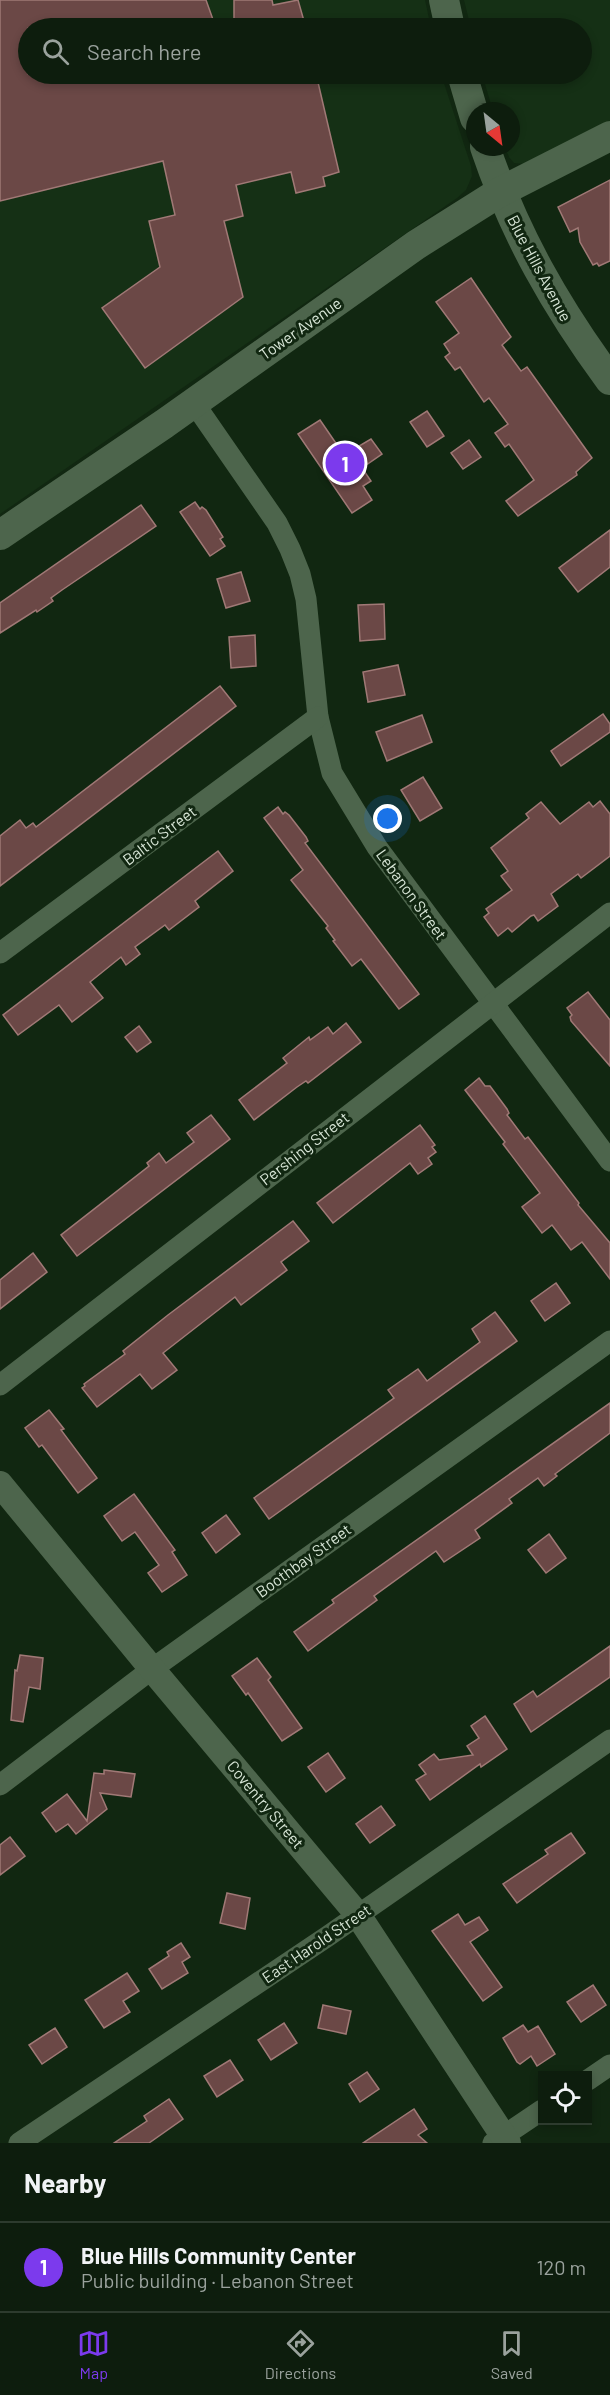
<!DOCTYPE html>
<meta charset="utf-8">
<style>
:root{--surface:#0d1d0d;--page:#1b2a1b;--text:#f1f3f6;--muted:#9aa29d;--line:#2d3b2e;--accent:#7c3aed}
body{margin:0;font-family:Barlow,sans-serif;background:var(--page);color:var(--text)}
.controls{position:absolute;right:18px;bottom:18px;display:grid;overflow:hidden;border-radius:0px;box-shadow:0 3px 9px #0003}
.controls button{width:54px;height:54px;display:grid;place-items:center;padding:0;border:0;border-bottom:2px solid var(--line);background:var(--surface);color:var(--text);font:30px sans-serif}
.compass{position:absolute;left:466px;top:102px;width:54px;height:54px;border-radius:50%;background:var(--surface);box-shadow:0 3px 9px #0003;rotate:151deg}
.you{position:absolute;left:388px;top:819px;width:21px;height:21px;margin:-15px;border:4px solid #fff;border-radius:50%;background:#1a73e8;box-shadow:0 0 0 9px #1a73e833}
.badge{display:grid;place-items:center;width:39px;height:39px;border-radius:50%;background:var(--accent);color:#fff;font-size:20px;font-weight:700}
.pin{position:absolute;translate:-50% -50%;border:3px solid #fff;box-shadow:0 2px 6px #0006}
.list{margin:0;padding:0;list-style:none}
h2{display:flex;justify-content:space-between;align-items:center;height:78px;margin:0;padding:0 24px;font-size:26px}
h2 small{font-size:20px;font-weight:400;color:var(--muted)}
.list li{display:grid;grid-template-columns:39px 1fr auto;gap:18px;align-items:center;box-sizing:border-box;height:90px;padding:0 24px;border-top:2px solid var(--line)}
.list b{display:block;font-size:22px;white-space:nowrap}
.list p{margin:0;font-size:20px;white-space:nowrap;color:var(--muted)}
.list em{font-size:20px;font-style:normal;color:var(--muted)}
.icon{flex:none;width:33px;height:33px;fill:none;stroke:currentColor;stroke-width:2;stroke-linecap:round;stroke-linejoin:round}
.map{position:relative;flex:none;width:610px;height:2143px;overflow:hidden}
.search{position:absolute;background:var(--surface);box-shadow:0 3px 9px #0003;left:18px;right:18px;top:18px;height:66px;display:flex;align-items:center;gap:15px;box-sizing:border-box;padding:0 21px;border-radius:33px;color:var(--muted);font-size:22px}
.sheet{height:168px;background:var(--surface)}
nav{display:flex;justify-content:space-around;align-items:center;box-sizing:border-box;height:84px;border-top:2px solid var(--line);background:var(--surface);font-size:16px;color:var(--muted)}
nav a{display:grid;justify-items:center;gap:3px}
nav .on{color:var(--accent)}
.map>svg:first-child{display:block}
</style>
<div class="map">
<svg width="610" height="2143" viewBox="0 0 610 2143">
<rect width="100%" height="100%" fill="#112711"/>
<!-- built -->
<g fill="#153015">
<path d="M0 0H425L431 28H28V74H441L471 166 472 176 466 190 457 198 0 514Z"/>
<path d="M464 0H610V121L525 164 514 163 509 157 505 147H511V111H493L482 74H582V28H471Z"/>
</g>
<!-- building -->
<g fill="#6b4846" stroke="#a07976" stroke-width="1.5">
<path d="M0 0H206L216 28H28V74H232L235 80V74H310L312 81 317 78 339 172 323 177 325 186 296 193 291 172 236 185 243 216 224 221 243 297 145 368 102 308 160 267 149 221 175 215 163 161 0 201Z"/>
<path d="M234 0H272L273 5 298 0 306 28H234Z"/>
<path d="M610 180V261L599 266 597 263 593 265 580 242 578 228 570 232 558 207Z"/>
<path d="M471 278 511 337 502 345 521 371 527 367 592 458 576 472 577 475 518 516 506 501 534 480 509 444 505 447 495 433 508 424 489 398 484 402 460 367 455 370 445 357 450 353 444 344 459 333 436 302Z"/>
<path d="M427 411 444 436 427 447 410 422Z"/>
<path d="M320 420 344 455 371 439 382 454 362 468 371 481 363 486 372 500 352 513 298 434Z"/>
<path d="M469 440 481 457 463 469 451 453Z"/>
<path d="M195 502 200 509 202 507 206 510 223 537 220 539 225 546 210 556 180 512Z"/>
<path d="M141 505 156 526 62 590 51 598 53 601 37 612 36 610 0 633V603Z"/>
<path d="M610 530V567L578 592 559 568Z"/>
<path d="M241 572 250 601 226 608 217 579Z"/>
<path d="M384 604 385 639 360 641 358 605Z"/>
<path d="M255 635 256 666 231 668 229 637Z"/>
<path d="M398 665 405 695 368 702 363 672Z"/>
<path d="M220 686 236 706 0 886V836L20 820 26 828 33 823 36 827Z"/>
<path d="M603 714 610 724V732L561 766 551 751Z"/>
<path d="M422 715 432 742 387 761 376 732Z"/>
<path d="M423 777 442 808 420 821 401 790Z"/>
<path d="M600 801 610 814V856L581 878 578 874 551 894 558 906 538 921 534 915 531 916 512 932 508 928 498 936 484 917 489 913 486 909 512 890 501 876 508 871 491 848 529 818 526 814 541 802 560 824 589 802 593 807Z"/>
<path d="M278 807 283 814 285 812 289 815 306 837 308 841 305 843 419 994 399 1009 361 959 352 966 333 941 335 940 326 928 328 926 291 880 303 870 264 818Z"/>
<path d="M218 851 233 871 195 901 199 907 169 930 165 925 135 947 140 954 126 965 121 957 90 982 103 998 72 1022 59 1005 18 1035 3 1015Z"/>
<path d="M588 992 610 1020V1066L571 1021 570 1017 572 1015 567 1008Z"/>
<path d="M346 1023 361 1042 308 1083 306 1081 297 1087 254 1120 239 1100 287 1063 283 1058 309 1037 310 1040 328 1027 333 1034Z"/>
<path d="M139 1026 151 1042 137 1052 125 1037Z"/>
<path d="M479 1078 485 1086H490L507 1109 509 1113 507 1115 525 1139 528 1137 579 1203 578 1205 610 1243V1279L582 1242 571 1250 552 1225 542 1233 522 1207 540 1193 503 1144 505 1142 465 1090Z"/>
<path d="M211 1115 230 1139 77 1256 61 1235 149 1166 147 1163 159 1153 166 1163 194 1142 187 1133Z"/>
<path d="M420 1125 435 1145 432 1147 436 1152 428 1158 432 1164 418 1174 410 1163 333 1223 317 1203Z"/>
<path d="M293 1221 309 1241 281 1262 287 1270 241 1305 235 1297 163 1353 177 1370 152 1389 140 1374 97 1407 82 1388 85 1386 84 1384 125 1354 123 1351 168 1315Z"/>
<path d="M33 1253 47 1272 0 1309V1280Z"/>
<path d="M556 1283 570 1303 545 1321 531 1301Z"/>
<path d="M495 1312 517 1341 269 1519 254 1498 394 1398 388 1390 418 1369 427 1381 480 1342 472 1329Z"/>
<path d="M610 1403V1433L555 1474 557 1476 544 1486 538 1478 509 1499 512 1503 475 1530 480 1538 444 1562 436 1551 374 1596 377 1600 308 1651 294 1632 334 1603 332 1600Z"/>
<path d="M49 1410 64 1429 61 1430 97 1478 78 1493 42 1445 39 1447 25 1428Z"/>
<path d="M134 1494 175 1550 172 1552 187 1575 162 1592 148 1573 159 1565 135 1532 122 1541 104 1516Z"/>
<path d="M226 1515 240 1534 216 1553 202 1533Z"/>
<path d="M549 1534 566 1558 546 1573 528 1550Z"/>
<path d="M610 1646V1677L531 1732 514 1704 533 1691 537 1697Z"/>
<path d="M20 1655 43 1658 40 1689 29 1687 23 1722 11 1720 15 1670 17 1671Z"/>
<path d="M257 1658 271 1677 268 1680 302 1728 282 1741 248 1693 246 1695 232 1676Z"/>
<path d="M485 1716 507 1749 481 1767 480 1764 430 1800 416 1780 426 1774 419 1765 434 1754 439 1760 473 1755 467 1746 479 1738 471 1726Z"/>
<path d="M328 1753 345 1778 326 1792 308 1767Z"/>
<path d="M104 1770 135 1774 131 1797 100 1793 107 1809 76 1834 68 1824 56 1832 42 1813 67 1794 87 1821 94 1773 104 1774Z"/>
<path d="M381 1806 395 1825 370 1843 356 1824Z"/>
<path d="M571 1833 585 1853 517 1903 503 1884 548 1854 545 1850Z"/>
<path d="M10 1837 25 1856 0 1875V1845Z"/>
<path d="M227 1893 250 1898 245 1929 220 1923Z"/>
<path d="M458 1914 465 1925 479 1917 488 1930 470 1942 502 1987 483 2001 432 1931Z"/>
<path d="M181 1943 190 1957 182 1962 188 1973 162 1989 149 1969 169 1956 167 1952Z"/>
<path d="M127 1973 139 1991 123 2001 130 2012 104 2028 85 2000Z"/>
<path d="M593 1985 606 2005 581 2022 567 2002Z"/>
<path d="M323 2005 351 2011 346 2034 318 2028Z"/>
<path d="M284 2023 297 2043 271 2060 258 2040Z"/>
<path d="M523 2025 528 2032 538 2026 555 2054 537 2066 531 2056 520 2064 517 2062 503 2038Z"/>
<path d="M55 2028 67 2047 42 2064 29 2045Z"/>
<path d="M230 2060 243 2080 217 2097 204 2076Z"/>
<path d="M367 2072 379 2089 360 2102 349 2084Z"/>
<path d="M169 2099 183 2119 149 2143H114L147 2121 144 2116Z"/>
<path d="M414 2109 427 2129 418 2135 427 2143H363Z"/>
</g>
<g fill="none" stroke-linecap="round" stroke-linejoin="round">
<!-- minor -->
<g stroke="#4d654c" stroke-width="21">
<path d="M194 403 277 523 290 549 300 574 306 599 318 717 332 773 377 847 610 1161"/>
<path d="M0 953 318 717"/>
<path d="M0 1385 610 913"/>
<path d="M0 1785 152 1669 610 1341"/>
<path d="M588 2080 610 2065"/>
<path d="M19 2143 328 1936 610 1740"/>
<path d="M493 2143 542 2110"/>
</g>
<!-- tertiary -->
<path stroke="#4d654c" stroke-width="26" d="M0 1484 152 1669 358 1915 508 2143"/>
<!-- secondary -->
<g stroke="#4d654c" stroke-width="30">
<path d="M444 0 450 28"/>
<path d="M462 74 475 118"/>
<path d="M485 147C514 233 556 307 610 380"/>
<path d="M0 535 164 424 416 245 500 192 610 136"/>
</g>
</g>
<g text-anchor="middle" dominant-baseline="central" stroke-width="6" stroke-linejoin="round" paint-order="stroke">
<!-- street labels -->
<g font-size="16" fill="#d8e6d7" stroke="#112711">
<text transform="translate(540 268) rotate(62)">Blue Hills Avenue</text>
<text transform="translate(300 328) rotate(-35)">Tower Avenue</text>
<text transform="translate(159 835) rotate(-37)">Baltic Street</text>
<text transform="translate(412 894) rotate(54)">Lebanon Street</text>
<text transform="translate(304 1148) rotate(-38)">Pershing Street</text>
<text transform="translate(303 1560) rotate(-36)">Boothbay Street</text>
<text transform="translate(266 1804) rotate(50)">Coventry Street</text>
<text transform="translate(316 1943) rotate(-34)">East Harold Street</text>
</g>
</g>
</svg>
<div class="controls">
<button><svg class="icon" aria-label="locate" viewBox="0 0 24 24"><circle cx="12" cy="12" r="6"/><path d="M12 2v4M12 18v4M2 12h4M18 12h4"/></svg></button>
</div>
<svg class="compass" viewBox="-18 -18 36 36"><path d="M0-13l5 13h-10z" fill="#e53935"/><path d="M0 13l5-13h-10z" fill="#9aa29d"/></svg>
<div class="you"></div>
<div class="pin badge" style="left:345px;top:463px">1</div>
<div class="search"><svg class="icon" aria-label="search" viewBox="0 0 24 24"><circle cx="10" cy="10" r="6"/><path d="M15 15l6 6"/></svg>Search here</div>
</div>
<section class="sheet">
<h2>Nearby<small></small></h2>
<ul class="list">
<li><span class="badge">1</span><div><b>Blue Hills Community Center</b><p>Public building · Lebanon Street</p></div><em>120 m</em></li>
</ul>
</section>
<nav>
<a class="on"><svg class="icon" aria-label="map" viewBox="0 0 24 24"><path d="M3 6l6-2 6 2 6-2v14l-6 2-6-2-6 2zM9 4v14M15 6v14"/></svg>Map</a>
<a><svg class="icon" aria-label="directions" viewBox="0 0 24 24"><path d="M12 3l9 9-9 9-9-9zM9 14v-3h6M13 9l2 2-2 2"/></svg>Directions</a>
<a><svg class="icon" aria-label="saved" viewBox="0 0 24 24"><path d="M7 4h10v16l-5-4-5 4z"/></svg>Saved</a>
</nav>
